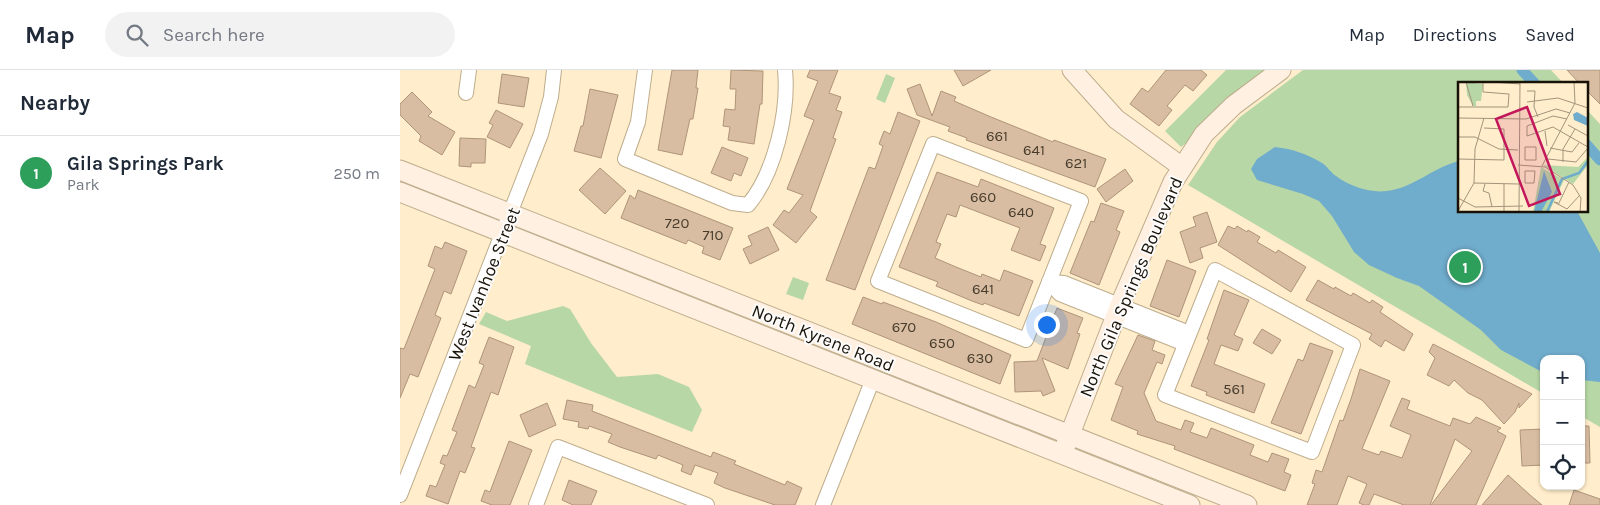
<!DOCTYPE html>
<meta charset="utf-8">
<style>
:root{--surface:#fff;--page:#f2f2f3;--text:#1f2937;--muted:#747a83;--line:#e0e1e3;--accent:#b45309}
body{margin:0;font-family:Karla,sans-serif;background:var(--page);color:var(--text)}
.controls{position:absolute;right:15px;bottom:15px;display:grid;overflow:hidden;border-radius:10px;box-shadow:0 1px 4px #0004}
.controls button{width:45px;height:45px;display:grid;place-items:center;padding:0;border:0;border-bottom:1px solid var(--line);background:var(--surface);color:var(--text);font:25px sans-serif}
.you{position:absolute;left:646px;top:254px;width:18px;height:18px;margin:-12px;border:4px solid #fff;border-radius:50%;background:#1a73e8;box-shadow:0 0 0 8px #1a73e833}
.badge{display:grid;place-items:center;width:32px;height:32px;border-radius:50%;background:var(--accent);color:#fff;font-size:16px;font-weight:700}
.pin{position:absolute;translate:-50% -50%;border:2px solid #fff;box-shadow:0 1px 5px #0006}
.list{margin:0;padding:0;list-style:none}
h2{display:flex;justify-content:space-between;align-items:center;height:65px;margin:0;padding:0 20px;font-size:21px}
h2 small{font-size:16px;font-weight:400;color:var(--muted)}
.list li{display:grid;grid-template-columns:32px 1fr auto;gap:15px;align-items:center;box-sizing:border-box;height:75px;padding:0 20px;border-top:1px solid var(--line)}
.list b{display:block;font-size:19px;white-space:nowrap}
.list p{margin:0;font-size:16px;white-space:nowrap;color:var(--muted)}
.list em{font-size:16px;font-style:normal;color:var(--muted)}
.icon{flex:none;width:28px;height:28px;fill:none;stroke:currentColor;stroke-width:2;stroke-linecap:round;stroke-linejoin:round}
.map{position:relative;flex:none;width:1200px;height:435px;overflow:hidden}
header{display:flex;align-items:center;gap:30px;box-sizing:border-box;height:70px;padding:0 25px;background:var(--surface);border-bottom:1px solid var(--line)}
header strong{font-size:24px}
nav{display:flex;gap:28px;margin-inline-start:auto;font-size:18px}
.search{width:350px;height:45px;background:var(--page);display:flex;align-items:center;gap:12px;box-sizing:border-box;padding:0 18px;border-radius:28px;color:var(--muted);font-size:19px}
main{display:flex}
aside{flex:1;background:var(--surface)}
.map>svg:first-child{display:block}
</style>
<header>
<strong>Map</strong>
<div class="search"><svg class="icon" aria-label="search" viewBox="0 0 24 24"><circle cx="10" cy="10" r="6"/><path d="M15 15l6 6"/></svg>Search here</div>
<nav><a>Map</a><a>Directions</a><a>Saved</a></nav>
</header>
<main>
<aside>
<h2>Nearby<small></small></h2>
<ul class="list">
<li><span class="badge" style="background:#2e9e5b">1</span><div><b>Gila Springs Park</b><p>Park</p></div><em>250 m</em></li>
</ul>
</aside>
<div class="map">
<svg width="1200" height="435" viewBox="0 0 1200 435">
<rect width="100%" height="100%" fill="#ffedcb"/>
<!-- green -->
<g fill="#b7d7a6">
<path d="M826 0H884L781 77 765 61Z"/>
<path d="M903 0H1151L1164 14H1059V141H1186V39L1200 54V357L1181 346V289H1144V324L788 115 817 72 840 47Z"/>
<path d="M486 4 495 8 485 33 476 29Z"/>
<path d="M393 207 409 213 403 230 386 224Z"/>
<path d="M163 236 170 239 191 273 217 307 258 304 289 317 302 340 292 362 125 294 131 276 79 254 86 242 107 251Z"/>
</g>
<!-- water -->
<path fill="#70accc" d="M875 77C893 79 907 84 922 93 928 97 931 103 936 106 951 117 970 123 987 121 1013 118 1034 97 1059 91V141H1177L1200 183V312L1181 310V289H1144V303L1101 280 1081 260 1019 216 997 208 969 195 954 182 932 146 919 131 903 124 857 110 851 99 857 89Z"/>
<g fill="none" stroke-linecap="round" stroke-linejoin="round">
<!-- canal -->
<g stroke="#70accc" stroke-width="11">
<path d="M1122 0 1135 14"/>
<path d="M1186 74 1200 90"/>
</g>
</g>
<!-- building -->
<g fill="#d9bda2" stroke="#ae9479">
<path d="M272 0H298L296 18H298L293 49H290L282 85 258 80Z"/>
<path d="M331 0 363 1 362 34H360L354 74 328 70 330 57 323 56 325 39 335 40 336 19H330Z"/>
<path d="M410 0H438L429 23 441 27 436 40 442 42 433 68 436 69 410 141 417 147 396 173 373 155 384 140 389 143 403 125 387 119 414 50 404 46 418 11 407 7Z"/>
<path d="M554 0H591L563 16Z"/>
<path d="M766 0H801L807 5 793 21 785 15 767 36 772 40 759 56 730 34 742 18 748 22Z"/>
<path d="M1167 0H1200V34L1186 20V14H1180Z"/>
<path d="M102 4 129 8 124 37 98 33Z"/>
<path d="M520 14 532 46 541 21 556 27 554 31 591 47 653 72 654 70 706 89 695 117 566 70 567 68 548 61 550 57 517 45 507 19Z"/>
<path d="M190 19 218 25 201 88 174 81 181 56H183Z"/>
<path d="M12 22 32 42 28 46 55 62 42 85 19 71 21 66 0 45V34Z"/>
<path d="M96 40 123 54 110 78 87 67 93 55 89 53Z"/>
<path d="M498 42 520 51 455 220 426 210 469 97 475 99 483 76 479 74 484 61 490 64Z"/>
<path d="M60 68 86 69 85 93H71V97L59 96Z"/>
<path d="M322 77 348 88 341 106 334 103 331 111 311 103Z"/>
<path d="M200 98 226 121 205 144 179 120Z"/>
<path d="M725 99 733 111 706 132 697 119Z"/>
<path d="M537 102 578 117 581 109 654 138 640 174 646 176 640 191 611 180 620 158 560 135 556 147 547 144 536 172 541 174 535 188 556 197 581 207 582 204 600 211 604 200 633 211 619 246 584 233 583 235 572 231 536 216 538 212 499 197Z"/>
<path d="M238 120 333 158 320 190 302 183 304 177 288 170 286 174 221 148 230 125 235 129Z"/>
<path d="M701 133 724 141 716 160 720 162 699 215 670 203 691 151 694 152Z"/>
<path d="M807 142 817 172 800 178 803 188 790 193 780 162 796 156 793 147Z"/>
<path d="M828 156 835 159 837 156 847 162 848 160 860 167 857 172 876 183 878 180 906 197 891 222 818 175Z"/>
<path d="M368 157 379 180 350 194 343 179 352 175 348 166Z"/>
<path d="M45 172 67 181 51 224 44 221 35 245 41 248 18 307 10 304 0 328V278L4 279 35 199 28 196 35 176 42 179Z"/>
<path d="M767 190 796 201 779 247 750 236Z"/>
<path d="M918 210 934 219 935 217 951 226 953 223 970 233 972 230 983 237 980 242 1013 264 1004 281 985 270 981 277 969 269 972 264 906 230Z"/>
<path d="M824 220 849 230 834 265 843 269 838 281 821 275 814 294 865 314 854 343 806 325 807 322 791 316 809 270 807 269Z"/>
<path d="M463 227 482 234 483 232 536 252 611 285 600 314 452 254Z"/>
<path d="M657 238 683 248 677 263 680 264 668 299 642 288 655 321 643 326 641 321 615 322 614 292 637 291Z"/>
<path d="M862 259 881 270 872 284 853 273Z"/>
<path d="M738 265 755 271 752 280 765 285 762 294 757 292 744 323 756 351 781 360 785 350 794 353 790 362 807 368 811 358 854 375 850 385 868 392 872 383 889 389 884 402 891 405 885 421 774 379 775 376 737 364 738 361 711 350 723 317 715 314Z"/>
<path d="M89 267 114 277 98 325 91 322 71 377 75 378 65 403 60 401 48 434 26 426 30 415 36 417 45 395 40 393 43 385 47 386 57 362 52 360 69 315 75 318 84 295 79 293Z"/>
<path d="M910 273 933 281 901 364 871 353 898 289 903 291Z"/>
<path d="M1033 274 1124 320 1132 324 1119 338V333L1115 342 1104 354 1082 330 1068 323 1054 310 1049 316 1027 305 1035 288 1029 282Z"/>
<path d="M960 299 990 311 962 379 979 385 981 381 1002 388 1011 365 990 356 1002 328 1010 331 1007 339 1050 356 1053 348 1070 354 1076 347 1101 358 1097 361 1106 366 1076 435H1031L1072 381 1055 369 1030 435H1004L974 424 969 435H964L959 433 967 414 948 406 937 435H907L915 414 912 413 916 400 922 402 940 350 943 351 951 329Z"/>
<path d="M167 330 193 335 192 341 311 387 313 382 336 391 334 394 385 415 387 411 402 418 395 435H375L325 418 314 413 318 403 295 395 291 405 281 401 283 395 258 385 256 389 220 377 208 372 212 364 189 356 188 359 178 357 179 352 163 349Z"/>
<path d="M147 333 156 355 129 367 120 345Z"/>
<path d="M1181 356H1189L1190 393H1181Z"/>
<path d="M1144 359V395L1122 396 1120 360Z"/>
<path d="M109 371 132 380 110 435H92L81 431 85 420 90 422Z"/>
<path d="M1108 405 1130 425 1142 435H1082Z"/>
<path d="M169 410 197 421 191 435H173L162 430Z"/>
<path d="M1174 420 1200 429V435H1169Z"/>
</g>
<g fill="none" stroke-linecap="round" stroke-linejoin="round">
<!-- street casing -->
<g stroke="#bead8d" stroke-width="16">
<g id="street">
<path d="M245 0 238 52 225 89 332 133 348 135C375 103 389 41 385 0"/>
<path d="M66 23 69 0"/>
<path d="M533 74 681 131 626 270 478 211Z"/>
<path d="M815 200 953 275 912 382 765 325Z"/>
<path d="M649 212 660 224 785 274"/>
<path d="M649 212 664 213 789 263"/>
<path d="M0 425 141 64 151 27 154 0"/>
<path d="M136 435 158 377 307 435"/>
<path d="M423 435 473 309"/>
</g>
</g>
<!-- secondary casing -->
<g stroke="#bead8d" stroke-width="21">
<g id="secondary">
<path d="M672 0 716 49 782 97"/>
<path d="M0 100 847 435"/>
<path d="M0 122 790 435"/>
<path d="M665 377 722 230 773 112 804 64 834 35 881 0"/>
</g>
</g>
<!-- street -->
<use href="#street" stroke="#fff" stroke-width="14"/>
<!-- secondary -->
<use href="#secondary" stroke="#fff0e1" stroke-width="19"/>
</g>
<g text-anchor="middle" dominant-baseline="central" stroke-width="4" stroke-linejoin="round" paint-order="stroke">
<!-- number labels -->
<g font-size="15" fill="#483d2d">
<text x="597" y="66">661</text>
<text x="634" y="80">641</text>
<text x="676" y="93">621</text>
<text x="583" y="127">660</text>
<text x="621" y="142">640</text>
<text x="277" y="153">720</text>
<text x="313" y="165">710</text>
<text x="583" y="219">641</text>
<text x="504" y="257">670</text>
<text x="542" y="273">650</text>
<text x="580" y="288">630</text>
<text x="834" y="319">561</text>
</g>
<!-- street labels -->
<g font-size="18" fill="#181206" stroke="#fcfcfc">
<text transform="translate(84 214) rotate(-68)">West Ivanhoe Street</text>
<text transform="translate(731 217) rotate(-67)">North Gila Springs Boulevard</text>
<text transform="translate(423 268) rotate(22)">North Kyrene Road</text>
</g>
</g>
<!-- overview -->
<g transform="translate(1058 12)">
<rect width="130" height="130" fill="#ffedcb"/>
<path d="M8 0 25 2 23 19H18V24H15L9 13ZM130 75V83L115 102 85 83 120 85ZM83 85 106 98 91 130H75Z" fill="#b7d7a6"/>
<path d="M119 30 130 36V44L116 38 115 32ZM86 89 94 110 83 130H76Z" fill="#70accc"/>
<path fill="none" stroke="#70accc" stroke-width="2.5" d="M89 130 104 97 121 91 130 79"/>
<path fill="none" stroke="#a3957c" stroke-width="1" d="M8 0 15 24M34 0 62 2M69 9H77L76 25 80 35M69 20 100 16 130 26M0 25H50L51 12 25 10V0M0 36 68 37 98 27 112 31M109 37 95 34 69 44V54L95 45 130 65M110 43 130 54M87 49 89 64M0 55H17L41 67 60 68M67 65H78V78H67ZM92 66 114 70 121 61M0 77 46 78V47L26 46M90 77 118 80 130 66M105 80V67L117 47M60 83 87 85 115 103 123 116 122 130M84 84 117 21 116 0M67 89H77L76 101H67ZM16 101 61 102M27 102 25 109 31 111 34 125M0 116 17 125 65 124M100 121 96 120 109 127 122 113M100 123 111 100M0 129 16 101 17 67 26 36M46 130V102M61 130 62 0"/>
<path fill="#c2185b" fill-opacity="0.15" stroke="#c2185b" stroke-width="2.5" d="M69 25 102 112 71 124 38 37Z"/>
<rect width="130" height="130" fill="none" stroke="#181206" stroke-width="2.5"/>
</g>
</svg>
<div class="controls">
<button>+</button>
<button>−</button>
<button><svg class="icon" aria-label="locate" viewBox="0 0 24 24"><circle cx="12" cy="12" r="6"/><path d="M12 2v4M12 18v4M2 12h4M18 12h4"/></svg></button>
</div>
<div class="you"></div>
<div class="pin badge" style="left:1065px;top:197px;background:#2e9e5b">1</div>
</div>
</main>
